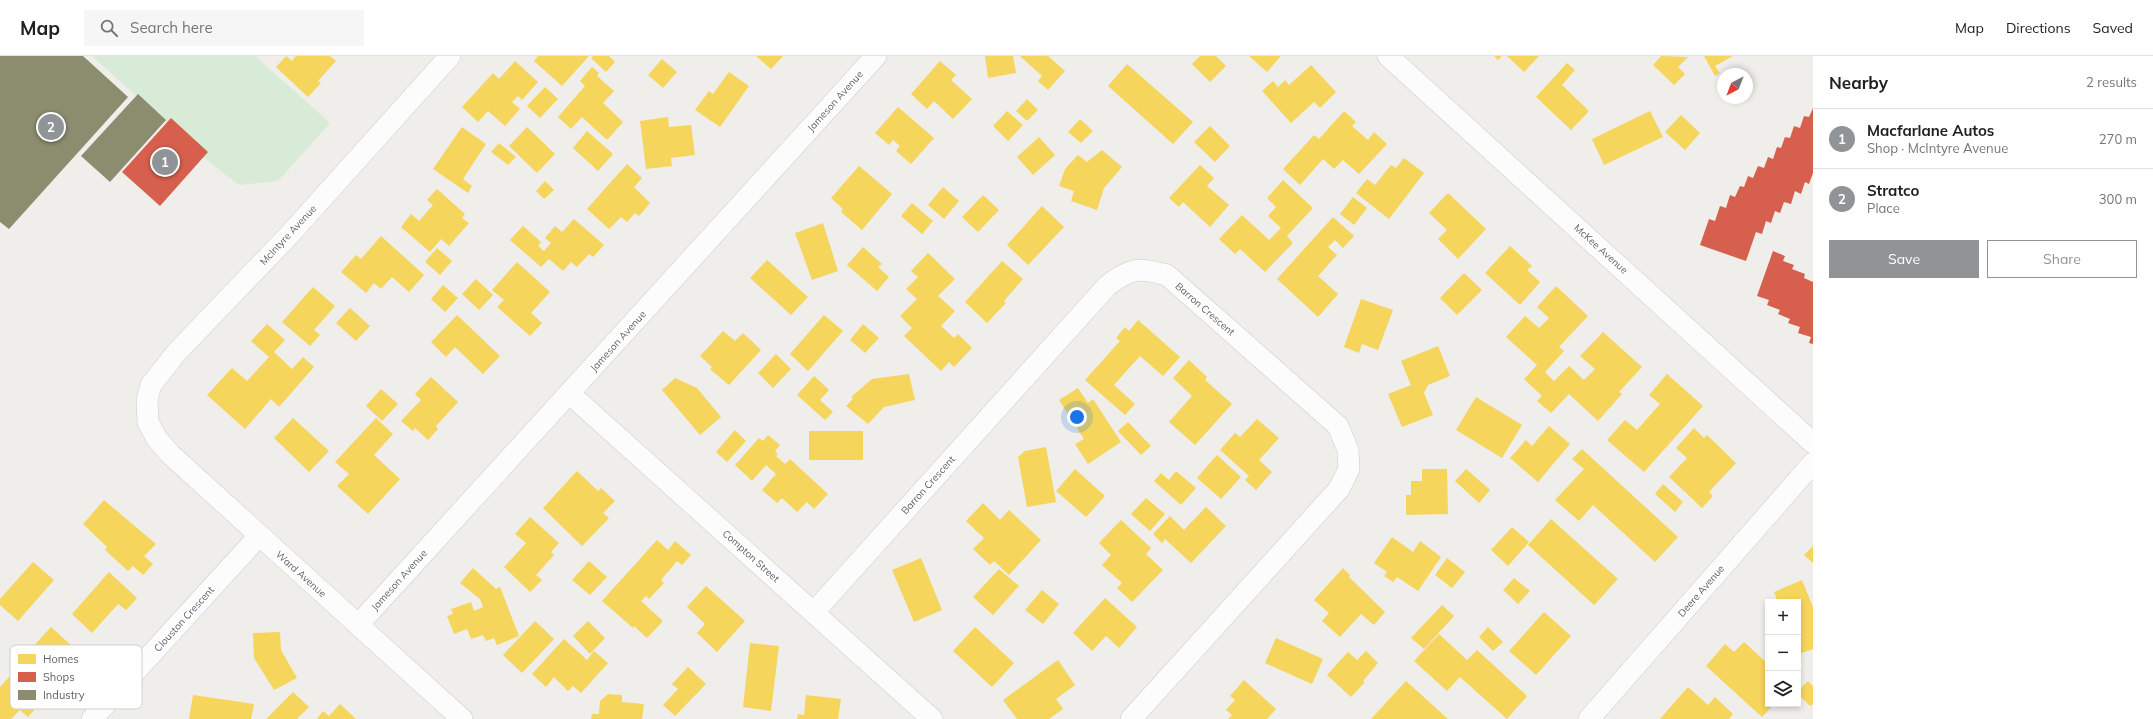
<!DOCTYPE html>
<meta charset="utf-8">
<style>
:root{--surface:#fff;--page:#f6f6f6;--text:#202124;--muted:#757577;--line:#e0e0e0;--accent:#919496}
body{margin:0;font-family:Mulish,sans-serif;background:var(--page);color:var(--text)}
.controls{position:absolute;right:12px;bottom:12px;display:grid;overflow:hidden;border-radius:0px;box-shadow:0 2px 6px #0003}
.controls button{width:36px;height:36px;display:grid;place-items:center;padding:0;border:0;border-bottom:1px solid var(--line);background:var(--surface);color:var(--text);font:20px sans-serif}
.compass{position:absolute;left:1717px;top:12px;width:36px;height:36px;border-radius:50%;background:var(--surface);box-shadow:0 2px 6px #0003;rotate:222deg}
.you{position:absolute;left:1077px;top:361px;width:14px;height:14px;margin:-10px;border:3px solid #fff;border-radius:50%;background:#1a73e8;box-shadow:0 0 0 6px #1a73e833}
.badge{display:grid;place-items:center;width:26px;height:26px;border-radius:50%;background:var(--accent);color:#fff;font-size:13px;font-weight:700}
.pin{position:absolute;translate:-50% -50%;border:2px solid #fff;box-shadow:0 1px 4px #0006}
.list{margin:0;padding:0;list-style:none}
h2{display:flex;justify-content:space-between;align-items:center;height:52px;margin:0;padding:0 16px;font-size:17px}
h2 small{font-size:13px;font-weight:400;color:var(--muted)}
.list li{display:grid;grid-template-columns:26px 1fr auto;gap:12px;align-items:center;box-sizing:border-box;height:60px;padding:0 16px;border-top:1px solid var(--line)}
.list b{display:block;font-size:15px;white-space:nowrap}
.list p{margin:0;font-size:13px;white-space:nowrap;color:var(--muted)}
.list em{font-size:13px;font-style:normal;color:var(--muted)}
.actions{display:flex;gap:8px;padding:12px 16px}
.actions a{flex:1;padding:9px 0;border:1px solid var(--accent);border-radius:0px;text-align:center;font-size:14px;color:var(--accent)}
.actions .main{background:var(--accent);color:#fff}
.icon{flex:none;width:22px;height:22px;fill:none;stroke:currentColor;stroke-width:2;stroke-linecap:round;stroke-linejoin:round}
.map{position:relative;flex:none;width:1813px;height:663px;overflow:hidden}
header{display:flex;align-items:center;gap:24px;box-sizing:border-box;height:56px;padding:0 20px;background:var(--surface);border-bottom:1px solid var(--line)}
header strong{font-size:19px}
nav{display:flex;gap:22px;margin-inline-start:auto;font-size:14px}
.search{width:280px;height:36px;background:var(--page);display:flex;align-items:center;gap:10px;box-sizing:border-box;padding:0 14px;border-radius:0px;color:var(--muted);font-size:15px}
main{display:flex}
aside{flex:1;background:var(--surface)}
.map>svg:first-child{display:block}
</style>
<header>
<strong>Map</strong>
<div class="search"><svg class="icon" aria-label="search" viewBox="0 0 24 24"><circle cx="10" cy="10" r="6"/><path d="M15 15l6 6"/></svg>Search here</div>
<nav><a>Map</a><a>Directions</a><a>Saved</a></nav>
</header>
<main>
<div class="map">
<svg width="1813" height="663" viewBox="0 0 1813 663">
<rect width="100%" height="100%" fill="#efeeea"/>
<!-- green -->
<path fill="#d8ebd6" d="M92 0H255L330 67 278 125 239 129 209 106Z"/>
<!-- homes -->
<g fill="#f6d55c">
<path d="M286 0 292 5 296 0H330L336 5 318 25 321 27 308 41 276 11Z"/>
<path d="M538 0H589L562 30 534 5Z"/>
<path d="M593 0H609L615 6 606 16 591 2Z"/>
<path d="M756 0H783L771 13Z"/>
<path d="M985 0H1013L1016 17 988 22Z"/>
<path d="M1020 0H1048L1065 15 1048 34 1038 25 1042 20Z"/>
<path d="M1200 0H1216L1226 10 1210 26 1192 8Z"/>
<path d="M1249 0H1281L1267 16Z"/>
<path d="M1494 0H1502L1498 4Z"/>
<path d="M1507 0H1539L1524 16Z"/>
<path d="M1661 0 1688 1 1678 11 1685 18 1674 29 1653 9Z"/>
<path d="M1704 0H1733L1715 10 1720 17 1715 20Z"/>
<path d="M662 3 677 16 663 32 648 19Z"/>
<path d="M515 5 538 26 522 44 518 40 512 46 520 53 505 70 488 55 478 66 462 51 493 17 499 23Z"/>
<path d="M940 5 956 19 951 24 972 43 953 63 934 45 927 53 911 38Z"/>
<path d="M1567 7 1575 14 1562 29 1589 55 1571 74 1536 41Z"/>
<path d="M1127 8 1193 66 1173 88 1108 30Z"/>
<path d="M1311 9 1336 36 1320 52 1314 46 1291 67 1262 35 1273 25 1278 31 1285 24 1289 29Z"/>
<path d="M592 11 599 17 597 20 614 35 603 47 623 66 607 84 582 61 571 73 558 61 585 30 580 25Z"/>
<path d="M729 16 749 30 720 71 695 54 709 35 713 38Z"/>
<path d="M545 31 558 43 540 62 527 50Z"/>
<path d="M1027 43 1038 54 1027 65 1016 55Z"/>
<path d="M898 51 934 82 911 108 896 95 900 90 893 84 889 89 875 77Z"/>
<path d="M1007 55 1023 69 1008 85 993 70Z"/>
<path d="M1344 55 1356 66 1352 70 1368 84 1374 76 1387 88 1359 118 1343 104 1334 113 1323 103 1300 129 1283 113 1314 79 1319 83Z"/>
<path d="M1650 55 1663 81 1604 109 1592 83Z"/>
<path d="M1681 59 1700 77 1685 94 1665 76Z"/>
<path d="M668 61 669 71 691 69 695 99 671 102 672 110 646 113 640 65Z"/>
<path d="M1080 63 1093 75 1081 87 1068 76Z"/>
<path d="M1210 70 1230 90 1215 106 1194 86Z"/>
<path d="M462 71 486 88 463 123 472 130 468 137 433 113Z"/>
<path d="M527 71 555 98 537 117 509 90Z"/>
<path d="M587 75 613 98 598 115 573 92Z"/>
<path d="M1039 81 1055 99 1033 119 1017 101Z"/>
<path d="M499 87 516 101 508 109 491 96Z"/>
<path d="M1102 94 1122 111 1104 132 1097 154 1071 145 1074 135 1059 130 1065 113 1078 99 1087 106Z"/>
<path d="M1404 102 1424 117 1389 163 1356 137 1367 123 1375 129 1391 109 1396 112Z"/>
<path d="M627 108 642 122 634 131 650 147 639 160 635 157 627 166 621 161 609 173 587 153Z"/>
<path d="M1200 109 1214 122 1207 130 1229 149 1210 171 1183 146 1179 151 1169 142Z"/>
<path d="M859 110 892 138 862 174 841 156 843 153 831 142Z"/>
<path d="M1283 124 1313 152 1287 180 1293 187 1265 216 1240 193 1235 198 1219 183 1242 159 1269 184 1281 172 1268 160 1276 151 1267 142Z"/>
<path d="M545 125 554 134 544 143 536 135Z"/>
<path d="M943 131 959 145 944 163 928 149Z"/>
<path d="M437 133 465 158 462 162 469 167 449 190 441 183 430 196 401 171 411 158 419 165 433 149 427 144Z"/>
<path d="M1448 137 1486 173 1458 203 1438 183 1447 174 1429 157Z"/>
<path d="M983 139 999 154 978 176 962 161Z"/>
<path d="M1353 141 1367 152 1354 169 1340 158Z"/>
<path d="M912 147 933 165 922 178 901 160Z"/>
<path d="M1042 150 1064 171 1028 209 1007 189Z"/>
<path d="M1333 161 1354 180 1343 192 1335 184 1328 191 1337 199 1318 220 1338 238 1318 261 1277 223Z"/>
<path d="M574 163 604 189 593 201 589 198 577 211 571 206 563 215 549 203 541 211 510 184 523 170 541 186 538 190 544 195 551 187 545 182 555 170 562 176Z"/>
<path d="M823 167 838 215 812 224 795 177Z"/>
<path d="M381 180 424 219 409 236 392 221 381 233 374 227 366 237 341 216 356 199 361 203Z"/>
<path d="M1510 190 1532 210 1527 214 1540 226 1520 249 1485 217Z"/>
<path d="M863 191 882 208 878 211 889 221 877 235 847 209Z"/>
<path d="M437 192 452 205 440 219 425 206Z"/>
<path d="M928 197 955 223 938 240 955 255 941 270 954 282 958 278 972 292 954 311 949 306 941 315 904 280 912 272 900 260 917 243 906 233 918 221 911 215Z"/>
<path d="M767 204 808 241 791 259 750 222Z"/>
<path d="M1002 205 1023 223 1004 245 1006 247 987 267 965 246Z"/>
<path d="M517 206 550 236 531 257 542 267 530 280 497 251 504 244 492 234Z"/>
<path d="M1464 217 1482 234 1457 259 1440 242Z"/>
<path d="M476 223 493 239 479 254 462 238Z"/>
<path d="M443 229 458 242 445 256 431 243Z"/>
<path d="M1556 230 1588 260 1559 291 1564 295 1545 316 1554 325 1569 310 1584 324 1595 313 1580 300 1603 276 1642 311 1619 336 1622 338 1598 365 1569 338 1551 357 1537 345 1542 340 1524 323 1537 309 1506 281 1525 260 1539 272 1549 262 1537 251Z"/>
<path d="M313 231 335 250 314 274 320 279 310 290 282 266Z"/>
<path d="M1361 243 1393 254 1378 294 1362 288 1359 297 1344 291Z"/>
<path d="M350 252 370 270 356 285 336 267Z"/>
<path d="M457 259 500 300 483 318 455 291 446 301 431 286Z"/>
<path d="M824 259 843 275 808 315 790 298Z"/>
<path d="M1138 264 1180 301 1163 320 1140 300 1114 329 1135 348 1125 359 1085 324 1120 285 1116 282 1125 271 1129 275Z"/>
<path d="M267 268 285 284 274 296 292 313 303 301 314 311 279 351 271 343 245 373 207 339 232 312 247 325 269 301 251 285Z"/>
<path d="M863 268 879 282 865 297 850 284Z"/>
<path d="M723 275 735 285 743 277 761 294 729 329 710 313 712 311 700 300Z"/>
<path d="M1438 290 1450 320 1428 329 1424 337 1433 359 1402 371 1388 338 1411 329 1401 305Z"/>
<path d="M776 298 791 313 773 332 758 317Z"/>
<path d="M1189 304 1207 321 1205 324 1232 348 1195 389 1169 366 1192 340 1173 322Z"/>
<path d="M909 318 915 344 884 351 868 368 846 350 853 343 851 341 872 323Z"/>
<path d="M1667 318 1703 350 1644 416 1607 384 1625 364 1637 374 1660 348 1649 339Z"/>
<path d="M814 320 829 334 820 344 833 356 825 364 797 339Z"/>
<path d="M431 321 458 346 436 370 438 373 428 384 415 372 413 375 401 365 421 344 415 338Z"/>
<path d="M675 322 697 332 721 361 700 379 662 334Z"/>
<path d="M1078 332 1088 347 1093 343 1121 386 1088 408 1075 388 1084 383 1059 344Z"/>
<path d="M381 333 398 348 382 365 366 350Z"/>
<path d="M1476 341 1522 369 1502 402 1456 374Z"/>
<path d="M293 362 329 395 309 416 274 382Z"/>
<path d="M376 362 393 378 374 399 400 423 368 458 337 430 349 418 335 406Z"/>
<path d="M1257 363 1279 382 1259 404 1272 416 1256 434 1245 424 1249 420 1220 394 1235 377 1240 381Z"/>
<path d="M1128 366 1151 390 1141 399 1118 375Z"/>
<path d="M1549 370 1570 388 1538 426 1510 402 1526 384 1532 390Z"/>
<path d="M1694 372 1704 382 1707 379 1736 407 1709 436 1713 440 1702 452 1669 421 1687 402 1676 392Z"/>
<path d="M735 374 746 385 727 406 716 396Z"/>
<rect x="809" y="375" width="54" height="29"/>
<path d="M768 379 780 389 775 395 778 398 776 400 785 408 790 403 828 438 814 453 807 446 797 456 782 442 777 447 762 434 776 418 766 409 752 425 735 409 759 382 763 385Z"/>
<path d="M1046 391 1056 446 1027 451 1018 401 1025 395Z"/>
<path d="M1582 393 1678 481 1655 506 1593 449 1579 465 1555 444 1584 413 1572 403Z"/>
<path d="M1217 399 1241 421 1221 443 1197 422Z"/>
<path d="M1075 413 1105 440 1086 461 1056 435Z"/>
<path d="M1422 413H1447L1448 458 1406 459V439H1411V425H1422Z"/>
<path d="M1466 413 1490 434 1479 447 1455 425Z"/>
<path d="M577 415 598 435 601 432 615 445 603 457 609 462 582 490 543 452Z"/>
<path d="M1176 415 1196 432 1181 449 1154 425 1161 417 1169 424Z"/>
<path d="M1663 428 1683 446 1675 456 1655 438Z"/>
<path d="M1146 442 1165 458 1150 475 1131 458Z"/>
<path d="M104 444 156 488 144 500 153 508 143 519 133 510 128 515 105 494 107 491 83 468Z"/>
<path d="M983 447 1000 464 1009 454 1041 484 1009 519 994 505 990 509 973 493 984 482 966 465Z"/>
<path d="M1206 451 1226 470 1191 507 1165 483 1162 487 1153 478 1170 460 1184 474Z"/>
<path d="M530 461 559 487 551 496 554 499 536 519 542 524 530 536 504 511 526 487 515 478Z"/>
<path d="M1551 463 1618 523 1594 549 1528 489Z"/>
<path d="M1121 464 1151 492 1146 498 1163 514 1132 546 1117 532 1122 527 1102 509 1111 499 1099 487Z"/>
<path d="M1512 471 1529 486 1508 510 1491 494Z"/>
<path d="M1392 481 1413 496 1420 485 1441 501 1418 535 1397 521 1393 526 1384 520 1387 516 1374 507Z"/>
<path d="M657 484 668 494 675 485 691 499 682 509 677 505 661 524 664 527 649 543 646 540 641 545 663 565 647 582 634 570 633 572 602 545Z"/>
<path d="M1813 490V507L1804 499Z"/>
<path d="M921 502 942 554 914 566 892 514Z"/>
<path d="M1447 502 1465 516 1452 532 1435 519Z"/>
<path d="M589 505 607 521 590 539 572 524Z"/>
<path d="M33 506 54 524 18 565 0 549V543Z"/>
<path d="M473 512 496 533 500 531 519 580 497 589 494 582 486 585 483 579 471 583 467 573 454 578 447 560 453 558 451 553 471 546 474 555 483 551 480 543 460 527Z"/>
<path d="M1343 512 1350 519 1349 521 1385 556 1374 569 1361 558 1340 581 1322 565 1329 557 1314 544Z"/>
<path d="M999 513 1019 530 993 559 973 541Z"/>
<path d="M109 516 137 542 126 554 118 548 92 577 72 558Z"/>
<path d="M1514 522 1530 535 1518 548 1503 534Z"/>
<path d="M1802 524 1813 551V593L1799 598 1798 546H1778L1774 536Z"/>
<path d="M706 530 745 565 717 596 697 577 705 568 687 551Z"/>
<path d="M1042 534 1059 548 1043 568 1025 554Z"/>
<path d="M1105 542 1137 571 1119 592 1106 580 1092 595 1073 577Z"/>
<path d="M1442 549 1454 560 1424 593 1411 582Z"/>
<path d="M1544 556 1571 580 1536 619 1509 595Z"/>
<path d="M535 565 554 583 522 617 503 599Z"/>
<path d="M588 565 605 582 590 598 573 580Z"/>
<path d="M51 571 74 592 53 614 60 620 49 631 39 621 36 623 18 607Z"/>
<path d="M975 571 1014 607 992 631 953 595Z"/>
<path d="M1488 571 1503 586 1493 595 1479 581Z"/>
<path d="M280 576 281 594 297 622 274 634 254 602 253 577Z"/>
<path d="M1439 578 1467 604 1477 594 1527 640 1507 663 1460 621 1447 635 1414 605Z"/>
<path d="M1276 582 1323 603 1312 628 1265 607Z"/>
<path d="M564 583 587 604 594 595 608 607 581 637 573 630 568 635 554 621 546 631 532 618Z"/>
<path d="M1744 586 1768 608V648H1774L1762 661 1706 610 1725 588 1734 596Z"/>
<path d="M750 587 779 590 771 655 743 651Z"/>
<path d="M1366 595 1378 607 1363 625 1365 626 1351 641 1327 619 1348 596 1357 604Z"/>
<path d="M1058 604 1075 629 1056 643 1063 653 1049 663H1017L1003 644Z"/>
<path d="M688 611 706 628 675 660 663 649 678 633 672 628Z"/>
<path d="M10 620 40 647 28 661 20 654 11 663H0V631Z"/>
<path d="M1244 624 1276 653 1267 663H1228L1232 659 1226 654 1235 644 1230 640Z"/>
<path d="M1406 625 1448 663H1371Z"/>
<path d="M1808 625 1813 630V648L1810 650 1798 638V635Z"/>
<path d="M1688 631 1708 649 1715 641 1733 658 1729 663H1660Z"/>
<path d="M293 636 309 651 297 663H266Z"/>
<path d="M608 638 622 639V646L644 648 642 663H591L592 658H599L600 645Z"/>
<path d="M193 639 254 648 251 663H189Z"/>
<path d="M806 639 841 643 838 663H797L798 658 804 659Z"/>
<path d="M340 648 356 663H317L323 655 329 660Z"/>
</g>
<!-- shops -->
<g fill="#d6604d">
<path d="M1813 52V117L1809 128 1805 126 1801 138 1795 135 1791 148 1784 146 1780 157 1775 155 1771 167 1766 165 1762 178 1756 176 1746 205 1700 189 1709 163 1715 165 1720 150 1726 152 1730 139 1735 141 1740 130 1744 131 1748 120 1753 122 1758 110 1764 112 1768 101 1773 103 1777 91 1781 92 1785 81 1790 82 1794 70 1800 72 1804 60 1809 61Z"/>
<path d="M171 62 208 96 160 150 122 116Z"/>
<path d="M1773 195 1785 200 1783 205 1794 209 1792 213 1805 218 1804 222 1813 226V288L1809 287 1811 281 1798 277 1800 271 1788 267 1790 263 1778 258 1780 254 1767 249 1769 244 1757 240Z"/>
</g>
<!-- industry -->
<g fill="#8c8c6e">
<path d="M0 0H83L128 41 9 173 0 166Z"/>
<path d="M138 38 166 64 110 126 81 100Z"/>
</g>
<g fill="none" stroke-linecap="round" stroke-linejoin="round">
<!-- street casing -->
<g stroke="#cbcccc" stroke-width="22">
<g id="street">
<path d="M450 0 291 177 177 296 151 329 147 344 148 366 157 383 170 398 462 663"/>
<path d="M1388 0 1813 387"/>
<path d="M570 338 932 663"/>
<path d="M814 556 1108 229C1132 212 1137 211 1167 219L1338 370 1348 394 1349 413 1339 433 1131 663"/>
<path d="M358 569 876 0"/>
<path d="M92 663 259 480"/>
<path d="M1589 663 1813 407"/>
</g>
</g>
<!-- street -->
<use href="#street" stroke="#fdfcfc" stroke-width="21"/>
</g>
<g text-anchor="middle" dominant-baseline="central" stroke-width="4" stroke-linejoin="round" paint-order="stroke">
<!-- street labels -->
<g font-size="10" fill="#5f6368" stroke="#fff">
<text transform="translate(835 45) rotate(-48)">Jameson Avenue</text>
<text transform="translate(288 179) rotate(-47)">McIntyre Avenue</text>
<text transform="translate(1601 193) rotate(42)">McKee Avenue</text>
<text transform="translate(1205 253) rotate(41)">Barron Crescent</text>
<text transform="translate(618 285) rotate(-48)">Jameson Avenue</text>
<text transform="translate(928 429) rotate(-48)">Barron Crescent</text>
<text transform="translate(751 500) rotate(42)">Compton Street</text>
<text transform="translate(301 518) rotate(42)">Ward Avenue</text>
<text transform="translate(399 524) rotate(-48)">Jameson Avenue</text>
<text transform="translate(1701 535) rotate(-49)">Deere Avenue</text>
<text transform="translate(184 563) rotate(-48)">Clouston Crescent</text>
</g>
</g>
<!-- legend -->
<rect x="10" y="589" width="132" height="64" rx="6" fill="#fff" stroke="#cfd0d2" stroke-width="1"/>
<rect x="18" y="598" width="18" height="10" fill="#f6d55c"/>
<rect x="18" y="616" width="18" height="10" fill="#d6604d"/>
<rect x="18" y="634" width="18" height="10" fill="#8c8c6e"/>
<g font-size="11" fill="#5f6368">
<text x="43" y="607">Homes</text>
<text x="43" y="625">Shops</text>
<text x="43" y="643">Industry</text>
</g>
</svg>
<div class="controls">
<button>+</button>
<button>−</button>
<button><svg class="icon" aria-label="layers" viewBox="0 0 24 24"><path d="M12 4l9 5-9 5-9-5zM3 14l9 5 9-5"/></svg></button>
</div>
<svg class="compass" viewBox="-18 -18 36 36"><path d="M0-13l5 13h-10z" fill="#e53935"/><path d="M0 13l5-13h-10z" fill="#757577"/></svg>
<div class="you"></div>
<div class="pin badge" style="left:165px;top:106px">1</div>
<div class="pin badge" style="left:51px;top:71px">2</div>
</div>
<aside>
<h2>Nearby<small>2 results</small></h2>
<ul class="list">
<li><span class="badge">1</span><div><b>Macfarlane Autos</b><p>Shop · McIntyre Avenue</p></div><em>270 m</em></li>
<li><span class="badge">2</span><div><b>Stratco</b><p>Place</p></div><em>300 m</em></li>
</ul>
<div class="actions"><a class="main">Save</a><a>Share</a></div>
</aside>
</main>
